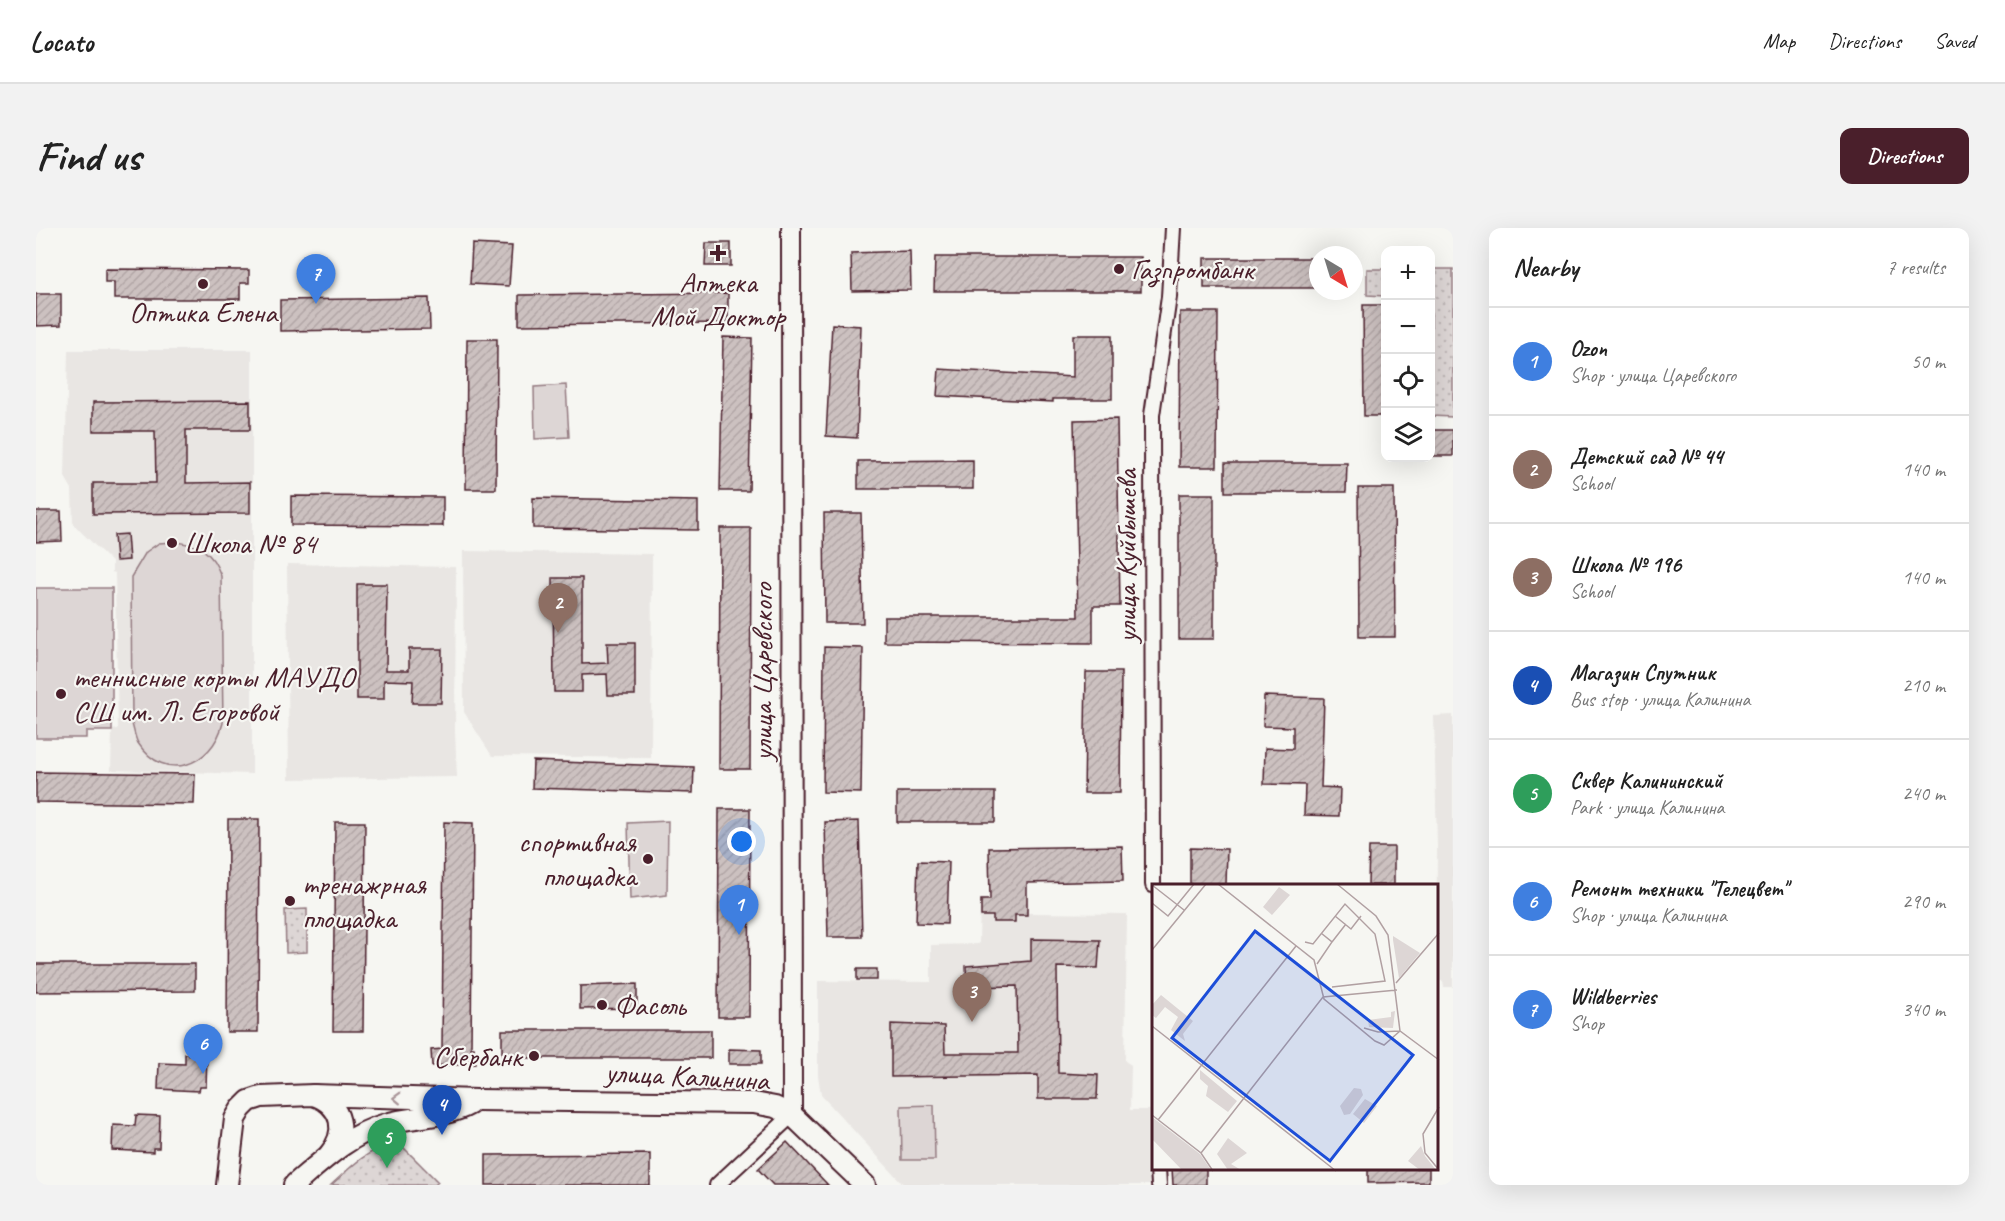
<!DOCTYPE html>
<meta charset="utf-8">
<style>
:root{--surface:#fff;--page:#f2f2f2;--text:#222;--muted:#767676;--line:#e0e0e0;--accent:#4a1f2b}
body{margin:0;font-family:Caveat,sans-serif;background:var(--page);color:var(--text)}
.controls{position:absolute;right:18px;top:18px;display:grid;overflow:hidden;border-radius:12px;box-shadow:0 6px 24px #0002}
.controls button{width:54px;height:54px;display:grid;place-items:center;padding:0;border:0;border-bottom:2px solid var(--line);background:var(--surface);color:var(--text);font:30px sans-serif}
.compass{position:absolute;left:1273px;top:18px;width:54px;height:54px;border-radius:50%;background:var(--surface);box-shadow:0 6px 24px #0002;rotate:142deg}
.you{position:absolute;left:706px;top:614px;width:21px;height:21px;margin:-15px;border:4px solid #fff;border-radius:50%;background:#1a73e8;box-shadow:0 0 0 9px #1a73e833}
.badge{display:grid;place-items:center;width:39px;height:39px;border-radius:50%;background:var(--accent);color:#fff;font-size:20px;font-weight:700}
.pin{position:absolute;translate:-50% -50px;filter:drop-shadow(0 2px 3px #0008)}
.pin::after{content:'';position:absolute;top:32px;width:21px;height:18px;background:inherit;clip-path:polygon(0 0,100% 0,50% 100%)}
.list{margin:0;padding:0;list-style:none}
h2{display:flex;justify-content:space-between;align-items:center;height:78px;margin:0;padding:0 24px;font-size:26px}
h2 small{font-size:20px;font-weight:400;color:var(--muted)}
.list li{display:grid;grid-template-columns:39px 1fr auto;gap:18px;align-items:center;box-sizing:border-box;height:108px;padding:0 24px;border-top:2px solid var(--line)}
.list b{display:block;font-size:22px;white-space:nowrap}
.list p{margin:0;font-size:20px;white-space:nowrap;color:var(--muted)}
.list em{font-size:20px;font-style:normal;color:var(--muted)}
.icon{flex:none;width:33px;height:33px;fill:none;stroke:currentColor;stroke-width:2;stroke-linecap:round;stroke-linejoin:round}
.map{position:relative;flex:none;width:1417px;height:957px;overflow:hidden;border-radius:12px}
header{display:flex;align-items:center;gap:36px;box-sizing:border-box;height:84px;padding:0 30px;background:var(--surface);border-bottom:2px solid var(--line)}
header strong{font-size:28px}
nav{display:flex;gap:33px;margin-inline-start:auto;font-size:21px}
.intro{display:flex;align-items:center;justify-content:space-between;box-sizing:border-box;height:144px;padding:0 36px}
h1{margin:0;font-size:42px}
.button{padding:15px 27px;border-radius:12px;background:var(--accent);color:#fff;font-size:21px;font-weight:700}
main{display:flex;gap:36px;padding:0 36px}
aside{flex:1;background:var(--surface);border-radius:12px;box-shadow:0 6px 24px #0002}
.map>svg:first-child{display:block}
</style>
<header>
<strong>Locato</strong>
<nav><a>Map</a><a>Directions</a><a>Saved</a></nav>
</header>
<div class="intro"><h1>Find us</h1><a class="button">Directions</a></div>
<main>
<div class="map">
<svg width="1417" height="957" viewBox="0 0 1417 957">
<defs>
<pattern id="park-dots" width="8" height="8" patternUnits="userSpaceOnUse" patternTransform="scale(1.5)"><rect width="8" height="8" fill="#ddd6d5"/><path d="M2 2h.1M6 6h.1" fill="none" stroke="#bfb7b7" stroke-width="1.8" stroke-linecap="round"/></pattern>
<pattern id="building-hatch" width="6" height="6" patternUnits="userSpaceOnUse" patternTransform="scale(1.5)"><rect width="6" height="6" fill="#ccc1c0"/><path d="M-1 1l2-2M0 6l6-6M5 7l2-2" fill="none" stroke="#b1a5a5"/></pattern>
</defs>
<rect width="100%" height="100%" fill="#f6f6f2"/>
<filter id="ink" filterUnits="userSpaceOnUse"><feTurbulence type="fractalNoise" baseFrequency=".0167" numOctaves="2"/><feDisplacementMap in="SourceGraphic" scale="12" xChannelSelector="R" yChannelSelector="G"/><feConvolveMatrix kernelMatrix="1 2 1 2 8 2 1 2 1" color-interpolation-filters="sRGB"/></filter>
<g filter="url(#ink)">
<!-- built -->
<g fill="#e9e6e3">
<path d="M32 122H216V546L75 542 76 502 82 501 79 345 76 344V334L37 296 36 261 29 249Z"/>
<path d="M427 323 616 326 615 530 456 528 428 484Z"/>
<path d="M251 336 420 339 419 504 421 549 253 551Z"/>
<path d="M1417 487V759H1408L1407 753H1400L1401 619 1398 488Z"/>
<path d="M944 671H992V685L1091 686 1089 833 1095 837 1094 882H1117V957H868L785 867 782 847V753L895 754V717L943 716Z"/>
</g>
<!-- grass -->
<g fill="#ddd6d5" stroke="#947a80" stroke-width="1.5">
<path d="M530 157 533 209 499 211 498 159Z"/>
<path d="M137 314C164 316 176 323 185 348L187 495C176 538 129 556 102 515 99 510 98 502 96 496L95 349 110 324 123 315Z"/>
<path d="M0 360H76V503H50V510H0Z"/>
<path d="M632 593 631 667 594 671 592 595Z"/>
<path d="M898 877 899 932H866L865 878Z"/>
</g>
<!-- park -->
<g fill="url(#park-dots)" stroke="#947a80" stroke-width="1.5">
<path d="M1331 41H1349V68L1331 67Z"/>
<path d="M1395 41H1417V189L1395 188Z"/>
<path d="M271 681V724L250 725 249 682Z"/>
<path d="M352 918 367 919 402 954 399 957H295C312 942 329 923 352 918Z"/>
</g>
<!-- building -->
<g fill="url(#building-hatch)" stroke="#4a1f2b" stroke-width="1.5">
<path d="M670 15H695V38H669Z"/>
<path d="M436 16 476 18 473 58 434 56Z"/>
<path d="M874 23 875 62 816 63 815 25Z"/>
<path d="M899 29H1105V63H898Z"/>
<rect x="1168" y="30" width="114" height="30"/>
<path d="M69 41 213 42V55H204V71H78V54H69Z"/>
<path d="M692 65V95L483 97V67Z"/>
<path d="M0 66H25V97L0 98Z"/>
<path d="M393 70 394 101 244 103V72Z"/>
<path d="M1327 77H1350V188H1328Z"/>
<path d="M1144 84H1182L1181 239H1143Z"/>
<path d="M796 96 825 98 821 210 790 208Z"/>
<path d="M1037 107H1076V171H1017V174L901 168 903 141 1037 149Z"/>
<path d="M687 109 716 110 713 263H684Z"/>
<path d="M431 111H461L460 261H430Z"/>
<path d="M214 173V202H150V255L214 254V285L57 286V255H120L119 203H57V174Z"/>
<path d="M1081 191 1084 378H1057V415L848 414V389H1042L1038 192Z"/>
<rect x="1395" y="202" width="22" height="26"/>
<path d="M937 232V261H822V233Z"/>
<path d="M1189 235H1311L1310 264H1189Z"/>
<path d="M1322 260H1358L1359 409H1323Z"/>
<rect x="1143" y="266" width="35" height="145"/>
<path d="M255 268 407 269V298L255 297Z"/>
<path d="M497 270 662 273V302L497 300Z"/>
<path d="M0 283H25L26 313 0 314Z"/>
<path d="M788 285H825L827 395H789Z"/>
<path d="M684 300H715L714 541H683Z"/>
<path d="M91 306 93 332 80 333 78 307Z"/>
<path d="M517 350H546V436L572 435 571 415H599V467H572L571 446 546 447V464H518Z"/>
<path d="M321 356H351L350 442H373V421H406L405 475H376L377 453 348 452V471H321Z"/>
<path d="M788 419 827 420 825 565 787 564Z"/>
<path d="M1050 444H1085L1084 565H1048Z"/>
<path d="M1228 468 1288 470 1285 559 1304 560 1303 588 1268 587 1269 557 1228 556 1229 520 1257 521V499L1227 498Z"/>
<path d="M497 533 658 539 657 565 496 560Z"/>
<path d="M0 544 159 546 158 576 0 574Z"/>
<rect x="861" y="564" width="98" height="30"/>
<path d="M683 581H714L713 789H682Z"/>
<path d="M192 591H223L222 804H191Z"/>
<path d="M823 593 826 709H792L789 594Z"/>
<path d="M299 594H329L327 803H297Z"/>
<path d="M408 594 437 595 435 820H438L439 836 396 838 395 822 406 821Z"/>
<path d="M1086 618 1087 653 991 655V687H979V694H957V688H945V672H954L953 620Z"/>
<path d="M1333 619H1358V657H1332Z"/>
<path d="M1154 620 1191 621 1190 657H1154Z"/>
<path d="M882 633 913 634 911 696 880 695Z"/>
<path d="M995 711 1064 712 1062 740 1021 739 1022 845 1062 847 1061 871H1002V847L855 849V796L908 798 909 825H982L981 758 931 759 930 738 995 733Z"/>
<path d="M0 736H159V763L0 764Z"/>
<rect x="821" y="741" width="20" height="11"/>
<path d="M601 756V780L544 781V758Z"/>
<rect x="466" y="802" width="209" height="28"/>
<path d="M693 821 725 822V836H693Z"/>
<path d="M149 826 171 827 170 859H164L163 863 122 861 123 835 149 836Z"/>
<path d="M100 887 124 888 123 920H117V924L76 922 77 897 99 898Z"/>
<path d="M751 914 792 957H737L722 941Z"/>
<path d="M614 926V957H450V927Z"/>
<path d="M1136 940H1170V957H1137Z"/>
<path d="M1332 940H1393V954L1332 955Z"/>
</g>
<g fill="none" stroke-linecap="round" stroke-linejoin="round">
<!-- minor casing -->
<g stroke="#4a1f2b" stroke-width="18">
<g id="minor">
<path d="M1117 657 1116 187 1133 69 1137 0"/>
<path d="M1122 940 1123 957"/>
<path d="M681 957 756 887"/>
</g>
</g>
<!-- tertiary casing -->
<g stroke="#4a1f2b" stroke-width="22">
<path id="tertiary" d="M755 0 756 887"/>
</g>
<!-- secondary casing -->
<g stroke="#4a1f2b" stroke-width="24">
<g id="secondary">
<path d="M278 867C307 878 312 904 293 927"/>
<path d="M191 957 199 891 205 881 213 873 225 869 277 867 441 872 718 875 739 879 756 887 829 957"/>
<path d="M258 957C286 933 314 906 350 896 377 888 409 890 434 876"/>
</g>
</g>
<!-- minor -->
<use href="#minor" stroke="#f6f6f2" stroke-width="14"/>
<!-- tertiary -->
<use href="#tertiary" stroke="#f6f6f2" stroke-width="18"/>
<!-- secondary -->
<use href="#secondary" stroke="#f6f6f2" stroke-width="20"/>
</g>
<!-- one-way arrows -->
<defs><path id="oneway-chevron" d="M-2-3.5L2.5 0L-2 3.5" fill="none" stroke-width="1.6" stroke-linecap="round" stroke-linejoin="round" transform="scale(1.5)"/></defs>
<use stroke="#a99598" href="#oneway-chevron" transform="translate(361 870) rotate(-178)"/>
</g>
<!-- markers -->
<g fill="#4a1f2b" stroke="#f6f6f2" stroke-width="2">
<path d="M679 16h6v6h6v6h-6v6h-6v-6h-6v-6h6z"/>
<circle cx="1083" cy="41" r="6"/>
<circle cx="167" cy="56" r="6"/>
<circle cx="136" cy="315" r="6"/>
<circle cx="25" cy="466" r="6"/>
<circle cx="612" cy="631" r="6"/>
<circle cx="254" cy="673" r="6"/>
<circle cx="566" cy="777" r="6"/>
<circle cx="498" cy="828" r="6"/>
</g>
<g text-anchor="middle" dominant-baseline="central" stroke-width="4.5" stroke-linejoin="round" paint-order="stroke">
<!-- poi labels -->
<g font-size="30" fill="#4a1f2b" stroke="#f6f6f2" text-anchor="start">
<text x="1095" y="41">Газпромбанк</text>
<text x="682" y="54" text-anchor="middle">Аптека<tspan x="682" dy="34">Мой Доктор</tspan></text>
<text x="167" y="84" text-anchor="middle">Оптика Елена</text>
<text x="148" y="315">Школа № 84</text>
<text x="37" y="449">теннисные корты МАУДО<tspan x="37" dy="34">СШ им. Л. Егоровой</tspan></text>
<text x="600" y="614" text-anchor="end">спортивная<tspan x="600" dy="34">площадка</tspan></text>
<text x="266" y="656">тренажрная<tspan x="266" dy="34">площадка</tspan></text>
<text x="578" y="777">Фасоль</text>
<text x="486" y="828" text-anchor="end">Сбербанк</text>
</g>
<!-- street labels -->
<g font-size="30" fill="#4a1f2b" stroke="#f6f6f2">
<text transform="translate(1090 328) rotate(-90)">улица Куйбышева</text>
<text transform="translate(726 444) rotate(-90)">улица Царевского</text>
<text transform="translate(651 848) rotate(3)">улица Калинина</text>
</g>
</g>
<!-- overview -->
<g transform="translate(1116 656)">
<rect width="286" height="286" fill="#f6f6f2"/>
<path d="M127 3 138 11 120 31 111 23ZM202 204 209 205 211 211 198 230 192 231 188 222ZM213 215 225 222 212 239 201 230Z" fill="#ddd6d5"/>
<path d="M241 52 268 69 247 94 241 56ZM9 111 41 137 31 150 33 157 19 146 26 133 13 123 4 134 0 131V121ZM243 127 241 144 217 143 216 136 239 133V128ZM48 186 85 217 76 228 54 212 56 202 48 195ZM0 233 48 270 59 286H30L0 255ZM76 254 95 269 79 280 89 286H76L65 270ZM269 262 273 272 284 286H268L256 277Z" fill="#ddd6d5"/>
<path fill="none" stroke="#b1a0a2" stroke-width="1.5" d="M66 0 162 76 172 115 223 157 232 161 248 147M185 0 224 32 236 51 248 147M0 1 32 26M0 19 16 32 42 0M183 32 199 45 209 32M153 58 161 60 193 20 223 50 233 97 180 103M180 58 194 40M0 66 54 0M165 80 180 58 169 49M244 99 287 49M0 142 184 287M212 144 226 148 248 147 287 176M287 223 271 250 273 269 287 286M0 231 49 269 61 287M6 236 144 62M49 269 171 113 245 106"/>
<path fill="#1d4ed8" fill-opacity="0.15" stroke="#1d4ed8" stroke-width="3" d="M103 47 261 171 178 277 20 154Z"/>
<rect width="286" height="286" fill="none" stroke="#4a1f2b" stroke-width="3"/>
</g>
</svg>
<div class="controls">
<button>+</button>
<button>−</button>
<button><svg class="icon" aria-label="locate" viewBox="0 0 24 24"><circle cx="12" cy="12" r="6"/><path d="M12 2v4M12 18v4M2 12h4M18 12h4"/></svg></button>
<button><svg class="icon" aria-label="layers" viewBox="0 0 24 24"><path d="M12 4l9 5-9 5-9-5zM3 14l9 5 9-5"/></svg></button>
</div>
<svg class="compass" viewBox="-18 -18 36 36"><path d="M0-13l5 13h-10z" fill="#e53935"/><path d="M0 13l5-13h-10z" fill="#767676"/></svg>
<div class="you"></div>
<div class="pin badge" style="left:703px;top:707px;background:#3f7fe0">1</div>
<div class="pin badge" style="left:522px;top:405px;background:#8d6e63">2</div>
<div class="pin badge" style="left:936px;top:794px;background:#8d6e63">3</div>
<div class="pin badge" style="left:406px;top:907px;background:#1a4fb4">4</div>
<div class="pin badge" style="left:351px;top:940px;background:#2e9e5b">5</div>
<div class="pin badge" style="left:167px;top:846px;background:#3f7fe0">6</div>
<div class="pin badge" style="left:280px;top:76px;background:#3f7fe0">7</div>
</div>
<aside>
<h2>Nearby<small>7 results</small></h2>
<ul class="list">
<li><span class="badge" style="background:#3f7fe0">1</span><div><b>Ozon</b><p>Shop · улица Царевского</p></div><em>50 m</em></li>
<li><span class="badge" style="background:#8d6e63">2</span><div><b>Детский сад № 44</b><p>School</p></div><em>140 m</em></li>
<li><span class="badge" style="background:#8d6e63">3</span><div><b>Школа № 196</b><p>School</p></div><em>140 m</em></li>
<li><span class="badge" style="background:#1a4fb4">4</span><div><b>Магазин Спутник</b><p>Bus stop · улица Калинина</p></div><em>210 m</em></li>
<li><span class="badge" style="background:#2e9e5b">5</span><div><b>Сквер Калининский</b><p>Park · улица Калинина</p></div><em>240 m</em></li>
<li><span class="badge" style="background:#3f7fe0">6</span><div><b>Ремонт техники &quot;Телецвет&quot;</b><p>Shop · улица Калинина</p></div><em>290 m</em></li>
<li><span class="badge" style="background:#3f7fe0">7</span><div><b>Wildberries</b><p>Shop</p></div><em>340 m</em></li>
</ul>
</aside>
</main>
